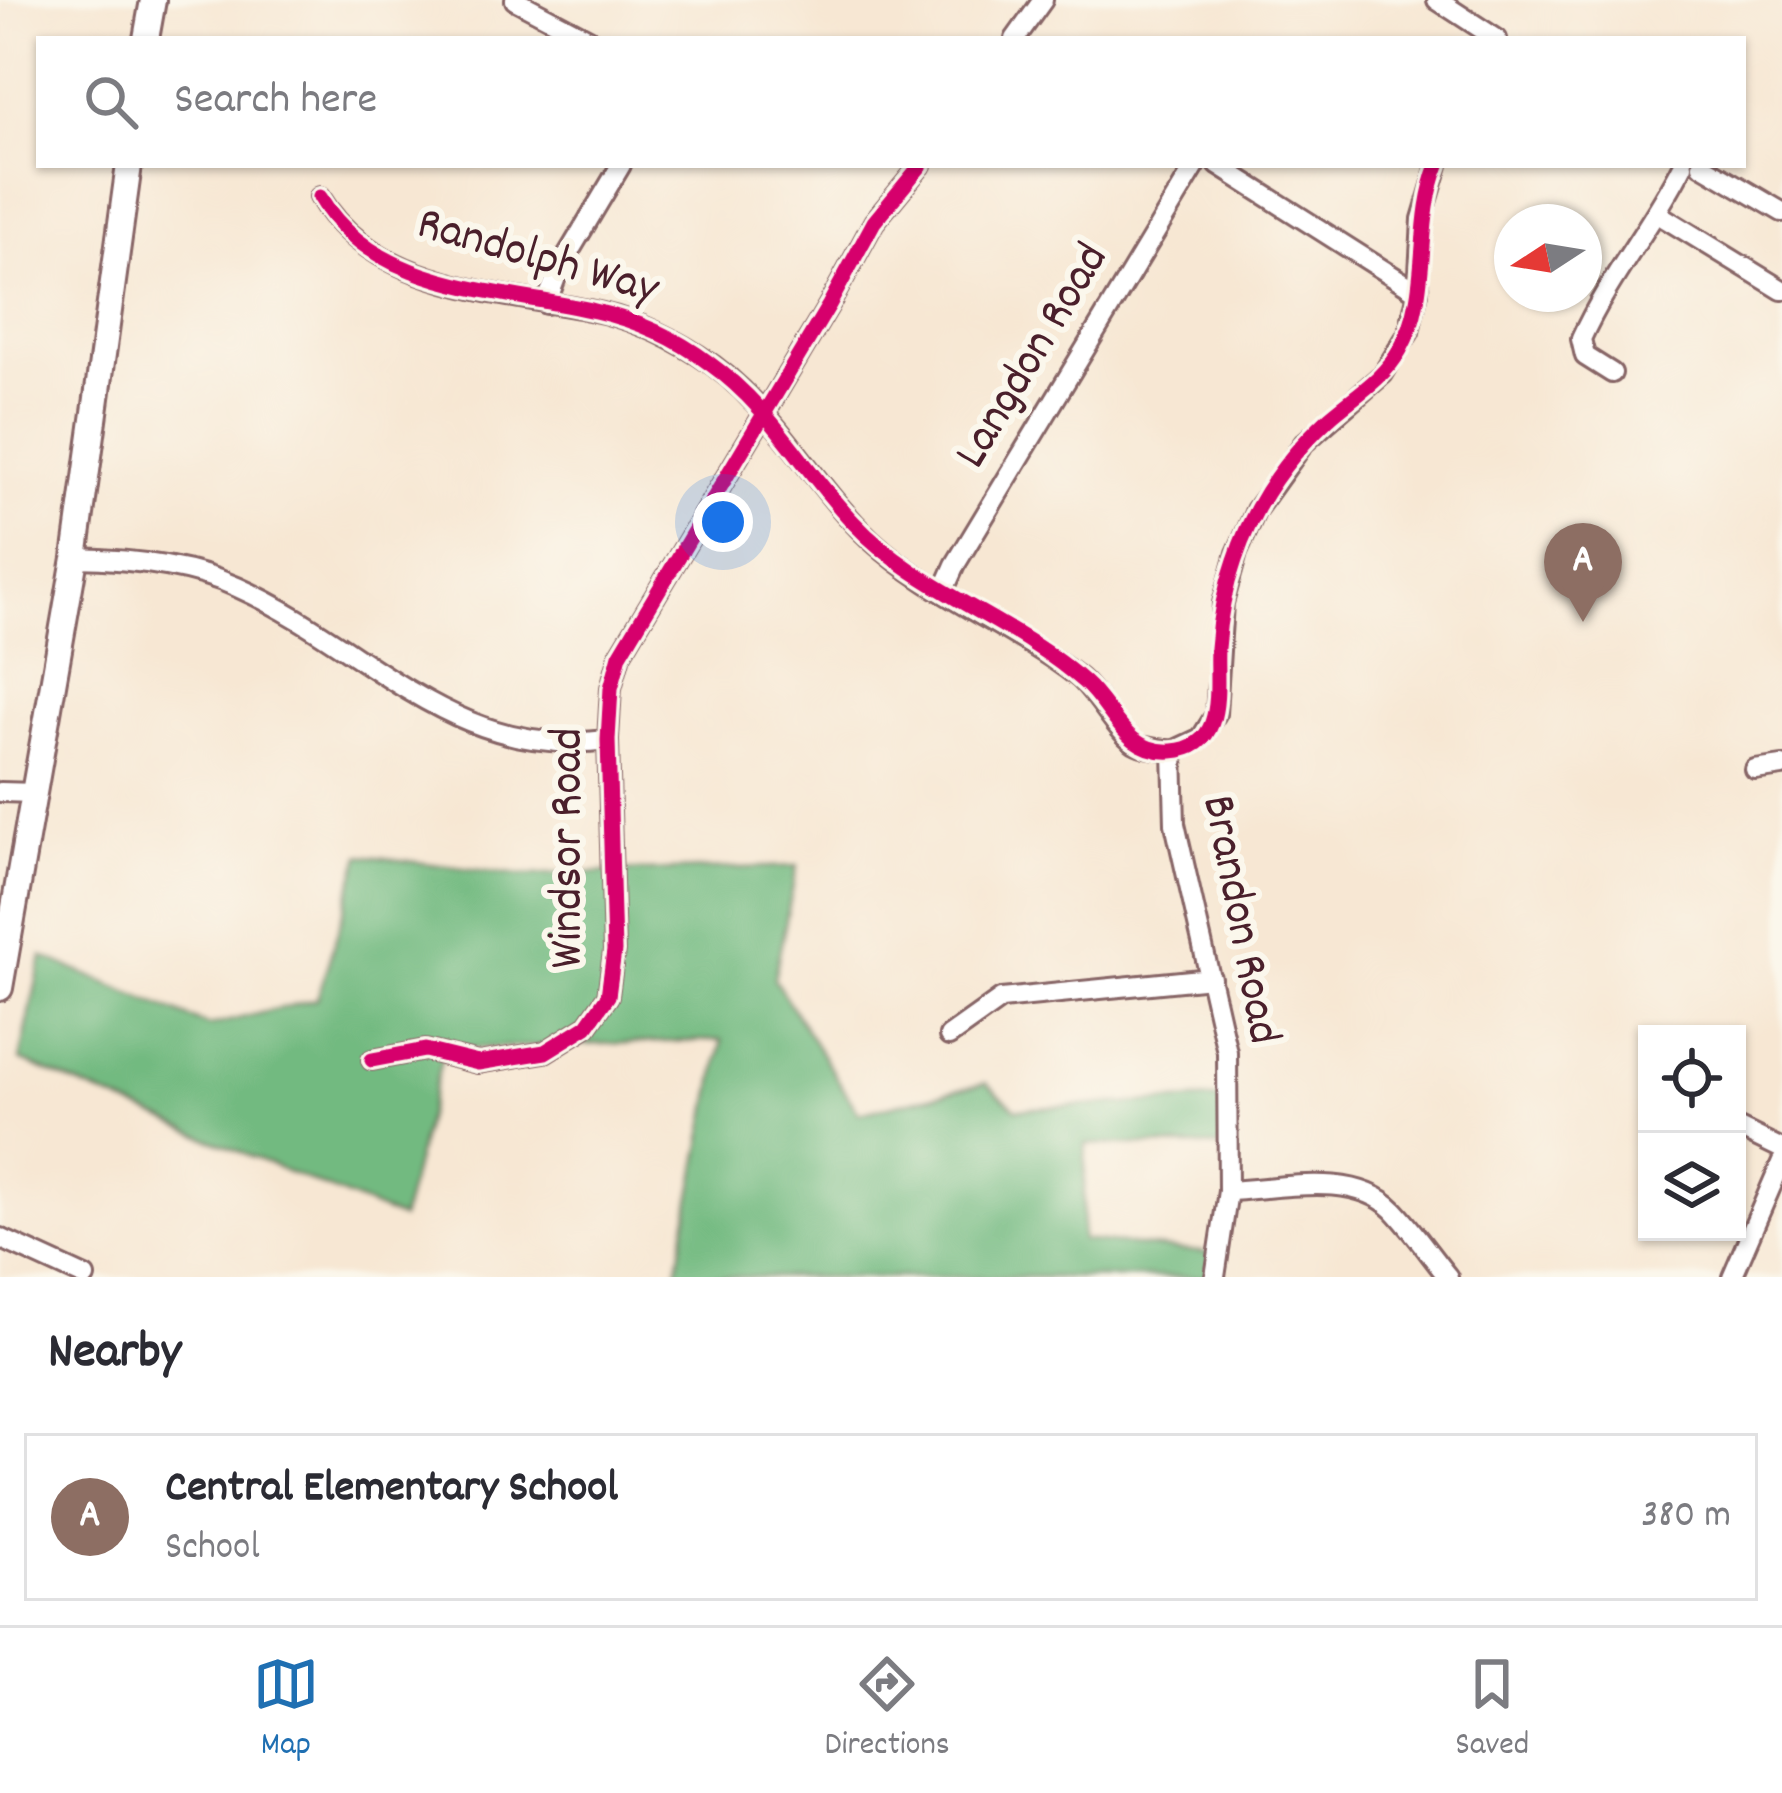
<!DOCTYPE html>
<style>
:root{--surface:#fff;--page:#f7f7f7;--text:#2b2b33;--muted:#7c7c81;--line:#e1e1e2;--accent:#1f6fb2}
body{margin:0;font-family:Dekko,sans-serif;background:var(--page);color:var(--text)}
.controls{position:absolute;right:36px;bottom:36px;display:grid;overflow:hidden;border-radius:0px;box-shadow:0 3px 9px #0004}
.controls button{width:108px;height:108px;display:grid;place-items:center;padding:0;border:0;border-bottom:3px solid var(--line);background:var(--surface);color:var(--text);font:60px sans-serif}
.compass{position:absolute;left:1494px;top:204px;width:108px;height:108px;border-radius:50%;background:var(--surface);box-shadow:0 3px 9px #0004;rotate:258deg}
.you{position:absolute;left:723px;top:522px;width:42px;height:42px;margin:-30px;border:9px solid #fff;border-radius:50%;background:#1a73e8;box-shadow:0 0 0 18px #1a73e833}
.badge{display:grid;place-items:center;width:78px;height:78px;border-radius:50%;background:var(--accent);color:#fff;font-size:39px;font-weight:700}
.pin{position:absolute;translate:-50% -99px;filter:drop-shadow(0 3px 6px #0008)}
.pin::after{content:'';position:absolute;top:63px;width:42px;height:36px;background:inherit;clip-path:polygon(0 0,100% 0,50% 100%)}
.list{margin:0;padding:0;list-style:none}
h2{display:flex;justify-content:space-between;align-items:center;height:156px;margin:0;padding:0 48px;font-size:51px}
h2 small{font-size:39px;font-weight:400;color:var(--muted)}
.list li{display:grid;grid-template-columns:78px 1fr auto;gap:36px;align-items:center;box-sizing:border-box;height:168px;margin:0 24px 24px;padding:0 24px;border:3px solid var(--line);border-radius:0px}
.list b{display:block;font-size:45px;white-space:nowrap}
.list p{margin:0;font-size:39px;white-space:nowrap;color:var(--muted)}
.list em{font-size:39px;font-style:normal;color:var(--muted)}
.icon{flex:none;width:66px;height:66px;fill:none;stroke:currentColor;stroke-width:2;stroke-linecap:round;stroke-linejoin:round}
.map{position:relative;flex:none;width:1782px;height:1277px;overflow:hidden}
.search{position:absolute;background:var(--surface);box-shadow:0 3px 9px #0004;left:36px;right:36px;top:36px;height:132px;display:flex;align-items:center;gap:30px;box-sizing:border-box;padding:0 42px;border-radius:0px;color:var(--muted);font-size:45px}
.sheet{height:348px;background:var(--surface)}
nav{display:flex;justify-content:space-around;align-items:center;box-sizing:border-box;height:168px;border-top:3px solid var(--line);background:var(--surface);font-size:33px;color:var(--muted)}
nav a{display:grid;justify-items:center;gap:6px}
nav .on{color:var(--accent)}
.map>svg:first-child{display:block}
</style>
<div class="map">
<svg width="1782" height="1277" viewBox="0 0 1782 1277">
<rect width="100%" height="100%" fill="#fbf7ec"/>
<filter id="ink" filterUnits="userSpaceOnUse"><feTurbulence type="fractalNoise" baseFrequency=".00833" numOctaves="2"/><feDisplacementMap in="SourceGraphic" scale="24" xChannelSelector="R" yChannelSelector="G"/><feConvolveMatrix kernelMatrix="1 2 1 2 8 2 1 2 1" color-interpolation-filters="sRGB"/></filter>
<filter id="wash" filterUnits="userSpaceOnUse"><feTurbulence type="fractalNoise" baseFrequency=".004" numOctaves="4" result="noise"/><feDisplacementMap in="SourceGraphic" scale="48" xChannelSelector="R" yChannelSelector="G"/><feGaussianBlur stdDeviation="2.7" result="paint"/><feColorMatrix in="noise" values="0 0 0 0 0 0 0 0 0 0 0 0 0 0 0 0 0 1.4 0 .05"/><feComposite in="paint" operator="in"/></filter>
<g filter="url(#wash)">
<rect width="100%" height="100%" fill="#f7e7d3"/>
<!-- forest -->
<path fill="#72ba80" stroke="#5e6c56" stroke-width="3" d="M361 855 519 875 797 866 774 979 859 1113 986 1083 1016 1109 1232 1098 1228 1147 1086 1144 1082 1240 1221 1254 1211 1277H676L722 1040 444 1049 401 1219 20 1060 42 956 209 1026 317 999Z"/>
</g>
<g filter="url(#ink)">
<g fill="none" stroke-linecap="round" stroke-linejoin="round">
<!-- minor casing -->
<g stroke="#876566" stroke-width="24">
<g id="minor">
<path d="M515 0 589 39"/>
<path d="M1437 0 1497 39"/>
<path d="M1015 39 1043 0"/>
<path d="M1218 165 1418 292"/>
<path d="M1702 165 1782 212"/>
<path d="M320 197C373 287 497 292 589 310 627 317 665 334 698 355 773 402 808 481 871 540 932 596 1012 626 1077 676 1097 691 1120 737 1137 744 1147 749 1162 749 1173 751"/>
<path d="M1658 214 1782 290"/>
<path d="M546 304 559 269 621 165"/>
<path d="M1612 373 1585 356 1581 339C1609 277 1653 225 1683 165"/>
<path d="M75 558C127 559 189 565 237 587 368 645 451 760 608 740"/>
<path d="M943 592 955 565 1196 165"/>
<path d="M1173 751 1201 738 1216 714 1223 603 1237 553 1256 510 1304 443 1383 374 1409 332 1418 292 1422 219 1438 165"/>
<path d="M1173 751 1175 824 1227 1052 1228 1191 1215 1277"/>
<path d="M1755 770 1782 766"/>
<path d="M0 792 36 793"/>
<path d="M949 1036 1001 999 1211 978"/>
<path d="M372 1060 425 1050 478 1063 545 1052 587 1026 608 996 614 951 608 740 611 688 620 655 829 305 874 222 921 165"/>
<path d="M1737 1127 1782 1149"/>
<path d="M1228 1191C1279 1189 1354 1170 1394 1210 1413 1230 1430 1255 1448 1277"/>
<path d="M0 1238 85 1277"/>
<path d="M1732 1277 1782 1161"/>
</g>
</g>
<!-- major casing -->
<g stroke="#876566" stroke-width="30">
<g id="major">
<path d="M146 39 153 0"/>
<path d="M0 988 75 558 129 165"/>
</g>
</g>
<!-- minor -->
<use href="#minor" stroke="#fff" stroke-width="18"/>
<!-- major -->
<use href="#major" stroke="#fff" stroke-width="24"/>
<!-- cycleway casing -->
<g stroke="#fbf7ec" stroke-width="22">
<g id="cycleway">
<path d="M320 197C375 291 501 289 595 311 635 320 676 338 709 363 772 408 802 469 854 523 919 592 1014 619 1084 682 1114 708 1124 754 1172 751 1228 747 1215 686 1217 648 1219 618 1225 588 1235 560 1253 505 1287 457 1329 418 1354 396 1383 380 1400 350 1432 294 1414 224 1438 165"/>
<path d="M372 1060 425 1050 478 1063 545 1052 587 1026 608 996 614 951 608 740 611 688 620 655 829 305 874 222 921 165"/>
</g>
</g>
<!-- cycleway -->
<use href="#cycleway" stroke="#d6006c" stroke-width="15"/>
</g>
</g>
<g text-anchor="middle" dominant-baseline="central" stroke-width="12" stroke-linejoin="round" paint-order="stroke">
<!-- street labels -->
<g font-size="48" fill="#4a1f2b" stroke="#fbf7ec">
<text transform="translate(537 259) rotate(16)">Randolph Way</text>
<text transform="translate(1034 357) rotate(-59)">Langdon Road</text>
<text transform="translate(570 848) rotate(-90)">Windsor Road</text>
<text transform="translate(1238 920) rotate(79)">Brandon Road</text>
</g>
</g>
</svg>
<div class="controls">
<button><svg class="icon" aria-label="locate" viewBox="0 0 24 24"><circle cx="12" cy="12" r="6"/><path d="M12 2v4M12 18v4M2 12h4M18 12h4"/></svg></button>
<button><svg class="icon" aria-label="layers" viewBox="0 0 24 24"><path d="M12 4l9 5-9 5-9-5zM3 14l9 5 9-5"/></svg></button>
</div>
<svg class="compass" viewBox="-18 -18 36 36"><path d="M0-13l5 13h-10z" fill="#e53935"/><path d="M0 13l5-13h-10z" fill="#7c7c81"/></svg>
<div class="you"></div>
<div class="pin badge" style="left:1583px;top:622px;background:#8d6e63">A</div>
<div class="search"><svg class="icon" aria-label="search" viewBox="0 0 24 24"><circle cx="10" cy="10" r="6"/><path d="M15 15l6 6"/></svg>Search here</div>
</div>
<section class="sheet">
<h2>Nearby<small></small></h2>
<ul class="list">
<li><span class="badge" style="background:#8d6e63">A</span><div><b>Central Elementary School</b><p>School</p></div><em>380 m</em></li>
</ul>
</section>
<nav>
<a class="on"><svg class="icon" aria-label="map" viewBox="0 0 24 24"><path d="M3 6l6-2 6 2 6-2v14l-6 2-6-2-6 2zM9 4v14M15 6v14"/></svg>Map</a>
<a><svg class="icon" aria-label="directions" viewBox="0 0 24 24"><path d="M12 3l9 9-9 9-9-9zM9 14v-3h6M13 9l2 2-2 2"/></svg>Directions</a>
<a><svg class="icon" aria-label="saved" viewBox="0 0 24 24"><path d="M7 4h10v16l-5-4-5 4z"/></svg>Saved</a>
</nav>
